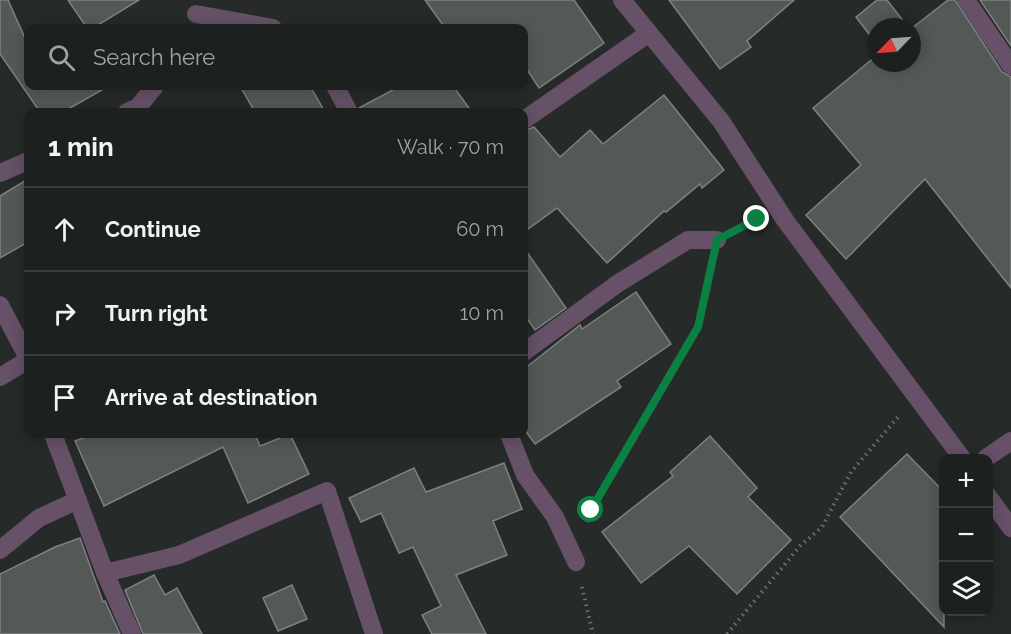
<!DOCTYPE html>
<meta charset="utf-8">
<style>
:root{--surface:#1c201f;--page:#292d2c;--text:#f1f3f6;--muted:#a0a3a4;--line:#3a3e3d}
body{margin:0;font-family:Raleway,sans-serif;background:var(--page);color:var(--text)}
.controls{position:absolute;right:18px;bottom:18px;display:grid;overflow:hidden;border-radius:12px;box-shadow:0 3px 15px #0003}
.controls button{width:54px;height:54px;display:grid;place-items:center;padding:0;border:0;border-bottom:2px solid var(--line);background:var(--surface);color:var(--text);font:30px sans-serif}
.compass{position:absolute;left:867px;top:18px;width:54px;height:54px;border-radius:50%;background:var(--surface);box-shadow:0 3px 15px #0003;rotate:245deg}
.stop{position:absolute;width:18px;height:18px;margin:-14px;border:4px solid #0b8043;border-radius:50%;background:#fff}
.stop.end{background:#0b8043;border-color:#fff;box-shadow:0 2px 6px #0008}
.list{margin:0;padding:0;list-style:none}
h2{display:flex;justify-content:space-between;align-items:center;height:78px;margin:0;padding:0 24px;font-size:26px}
h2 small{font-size:20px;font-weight:400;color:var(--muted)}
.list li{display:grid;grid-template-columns:39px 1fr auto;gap:18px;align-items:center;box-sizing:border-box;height:84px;padding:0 24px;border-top:2px solid var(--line)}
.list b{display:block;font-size:22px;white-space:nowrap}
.list em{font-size:20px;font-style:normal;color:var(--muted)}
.icon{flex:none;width:33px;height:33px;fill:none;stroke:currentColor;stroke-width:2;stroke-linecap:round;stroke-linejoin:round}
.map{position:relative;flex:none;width:1011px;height:634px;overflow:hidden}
.search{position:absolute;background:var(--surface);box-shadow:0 3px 15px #0003;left:24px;top:24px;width:504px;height:66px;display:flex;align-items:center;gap:15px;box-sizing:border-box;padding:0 21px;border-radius:12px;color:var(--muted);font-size:22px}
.panel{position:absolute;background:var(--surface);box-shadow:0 3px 15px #0003;left:24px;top:108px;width:504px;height:330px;border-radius:12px}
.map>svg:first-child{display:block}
</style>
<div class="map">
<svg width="1011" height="634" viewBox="0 0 1011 634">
<rect width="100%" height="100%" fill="#262a29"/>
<!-- building -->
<g fill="#545958" stroke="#7d8281" stroke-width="1.5">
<path d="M0 0H8L28 45V86H109L63 112H40L0 54Z"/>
<path d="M68 0H139L93 28H87Z"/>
<path d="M425 0H574L604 43 539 88 524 65V28H445Z"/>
<path d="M669 0H794L747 41 751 47 720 69Z"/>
<path d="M877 0H887L908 27H876V43L856 17Z"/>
<path d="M948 0H955L1002 72 1011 77V288L925 179 846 259 806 215 861 165 813 108 876 56V63H912V28Z"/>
<path d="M980 0H1011V46Z"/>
<path d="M240 86H310L325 112H255Z"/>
<path d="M400 86H453L472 112H360L359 108Z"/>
<path d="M664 95 724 170 702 188 700 184 666 212 664 211 607 263 557 208 524 232V131L534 127 560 157 590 130 603 144Z"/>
<path d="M28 179V242L0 258V196Z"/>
<path d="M524 248 566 308 535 330 524 314Z"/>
<path d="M636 292 671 344 617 381 621 387 535 444 524 429V369L580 325 582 329Z"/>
<path d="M94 434H255L260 446 290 434 309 474 248 503 223 447 104 506 75 441Z"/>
<path d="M710 436 757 488 748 497 791 540 737 594 689 546 641 583 602 532 673 476 670 472Z"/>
<path d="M907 454 944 492V627L840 517Z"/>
<path d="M504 463 522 509 493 521 507 555 456 575 486 634H432L422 615 441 606 413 547 399 553 381 513 361 522 349 498 414 468 426 492Z"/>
<path d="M80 538 103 602 105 601 120 634H0V574L55 547Z"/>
<path d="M154 575 165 595 177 588 202 634H143L125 590Z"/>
<path d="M292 585 307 619 278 631 263 598Z"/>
</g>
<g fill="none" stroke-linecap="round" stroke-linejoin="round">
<!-- path -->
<g stroke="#6f7271" stroke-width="4" stroke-dasharray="1.5 4.5" stroke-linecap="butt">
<path d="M740 228 755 220"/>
<path d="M587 522 591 510 698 327 712 266"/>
<path d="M582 587 593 634"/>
<path d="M727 634 800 546 822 527 851 472 898 417"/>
</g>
<!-- minor -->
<g stroke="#665168" stroke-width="18">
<path d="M622 0 721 121 785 220 962 458"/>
<path d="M966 0 1011 66"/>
<path d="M196 14 273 28"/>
<path d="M335 86 349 112"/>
<path d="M127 112 138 107 155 86"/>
<path d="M524 120 649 33"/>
<path d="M0 173 28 161"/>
<path d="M0 305 28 358"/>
<path d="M524 352 617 284 688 240H717"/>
<path d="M0 377 28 360"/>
<path d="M53 434 105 573 132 634"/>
<path d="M509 434 525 475 555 517 576 562"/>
<path d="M986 458 1011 441"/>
<path d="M988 496 1011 528"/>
<path d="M0 550 39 518 78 500"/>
<path d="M105 573 179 555 327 491 374 634"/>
</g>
</g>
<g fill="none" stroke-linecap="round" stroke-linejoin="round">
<!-- route -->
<path stroke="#0b8043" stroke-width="8" d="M591 510 698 327 717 240 757 219"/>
</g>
</svg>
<div class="controls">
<button>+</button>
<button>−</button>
<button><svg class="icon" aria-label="layers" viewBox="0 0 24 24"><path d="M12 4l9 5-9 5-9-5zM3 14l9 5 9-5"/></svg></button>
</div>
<svg class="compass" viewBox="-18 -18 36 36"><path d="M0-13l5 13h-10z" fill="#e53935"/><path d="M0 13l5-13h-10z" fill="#a0a3a4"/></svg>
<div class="stop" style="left:591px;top:510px"></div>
<div class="stop end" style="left:757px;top:219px"></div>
<div class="search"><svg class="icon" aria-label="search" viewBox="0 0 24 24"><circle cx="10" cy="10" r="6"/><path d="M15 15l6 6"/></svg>Search here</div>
<section class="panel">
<h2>1 min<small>Walk · 70 m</small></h2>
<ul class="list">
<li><svg class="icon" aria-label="ahead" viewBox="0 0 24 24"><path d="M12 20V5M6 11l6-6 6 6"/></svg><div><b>Continue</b></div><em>60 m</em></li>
<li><svg class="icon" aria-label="right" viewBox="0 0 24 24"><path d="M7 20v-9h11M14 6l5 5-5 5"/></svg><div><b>Turn right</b></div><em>10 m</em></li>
<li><svg class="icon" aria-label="arrive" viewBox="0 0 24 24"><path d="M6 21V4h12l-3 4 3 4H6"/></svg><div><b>Arrive at destination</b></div></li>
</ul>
</section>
</div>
